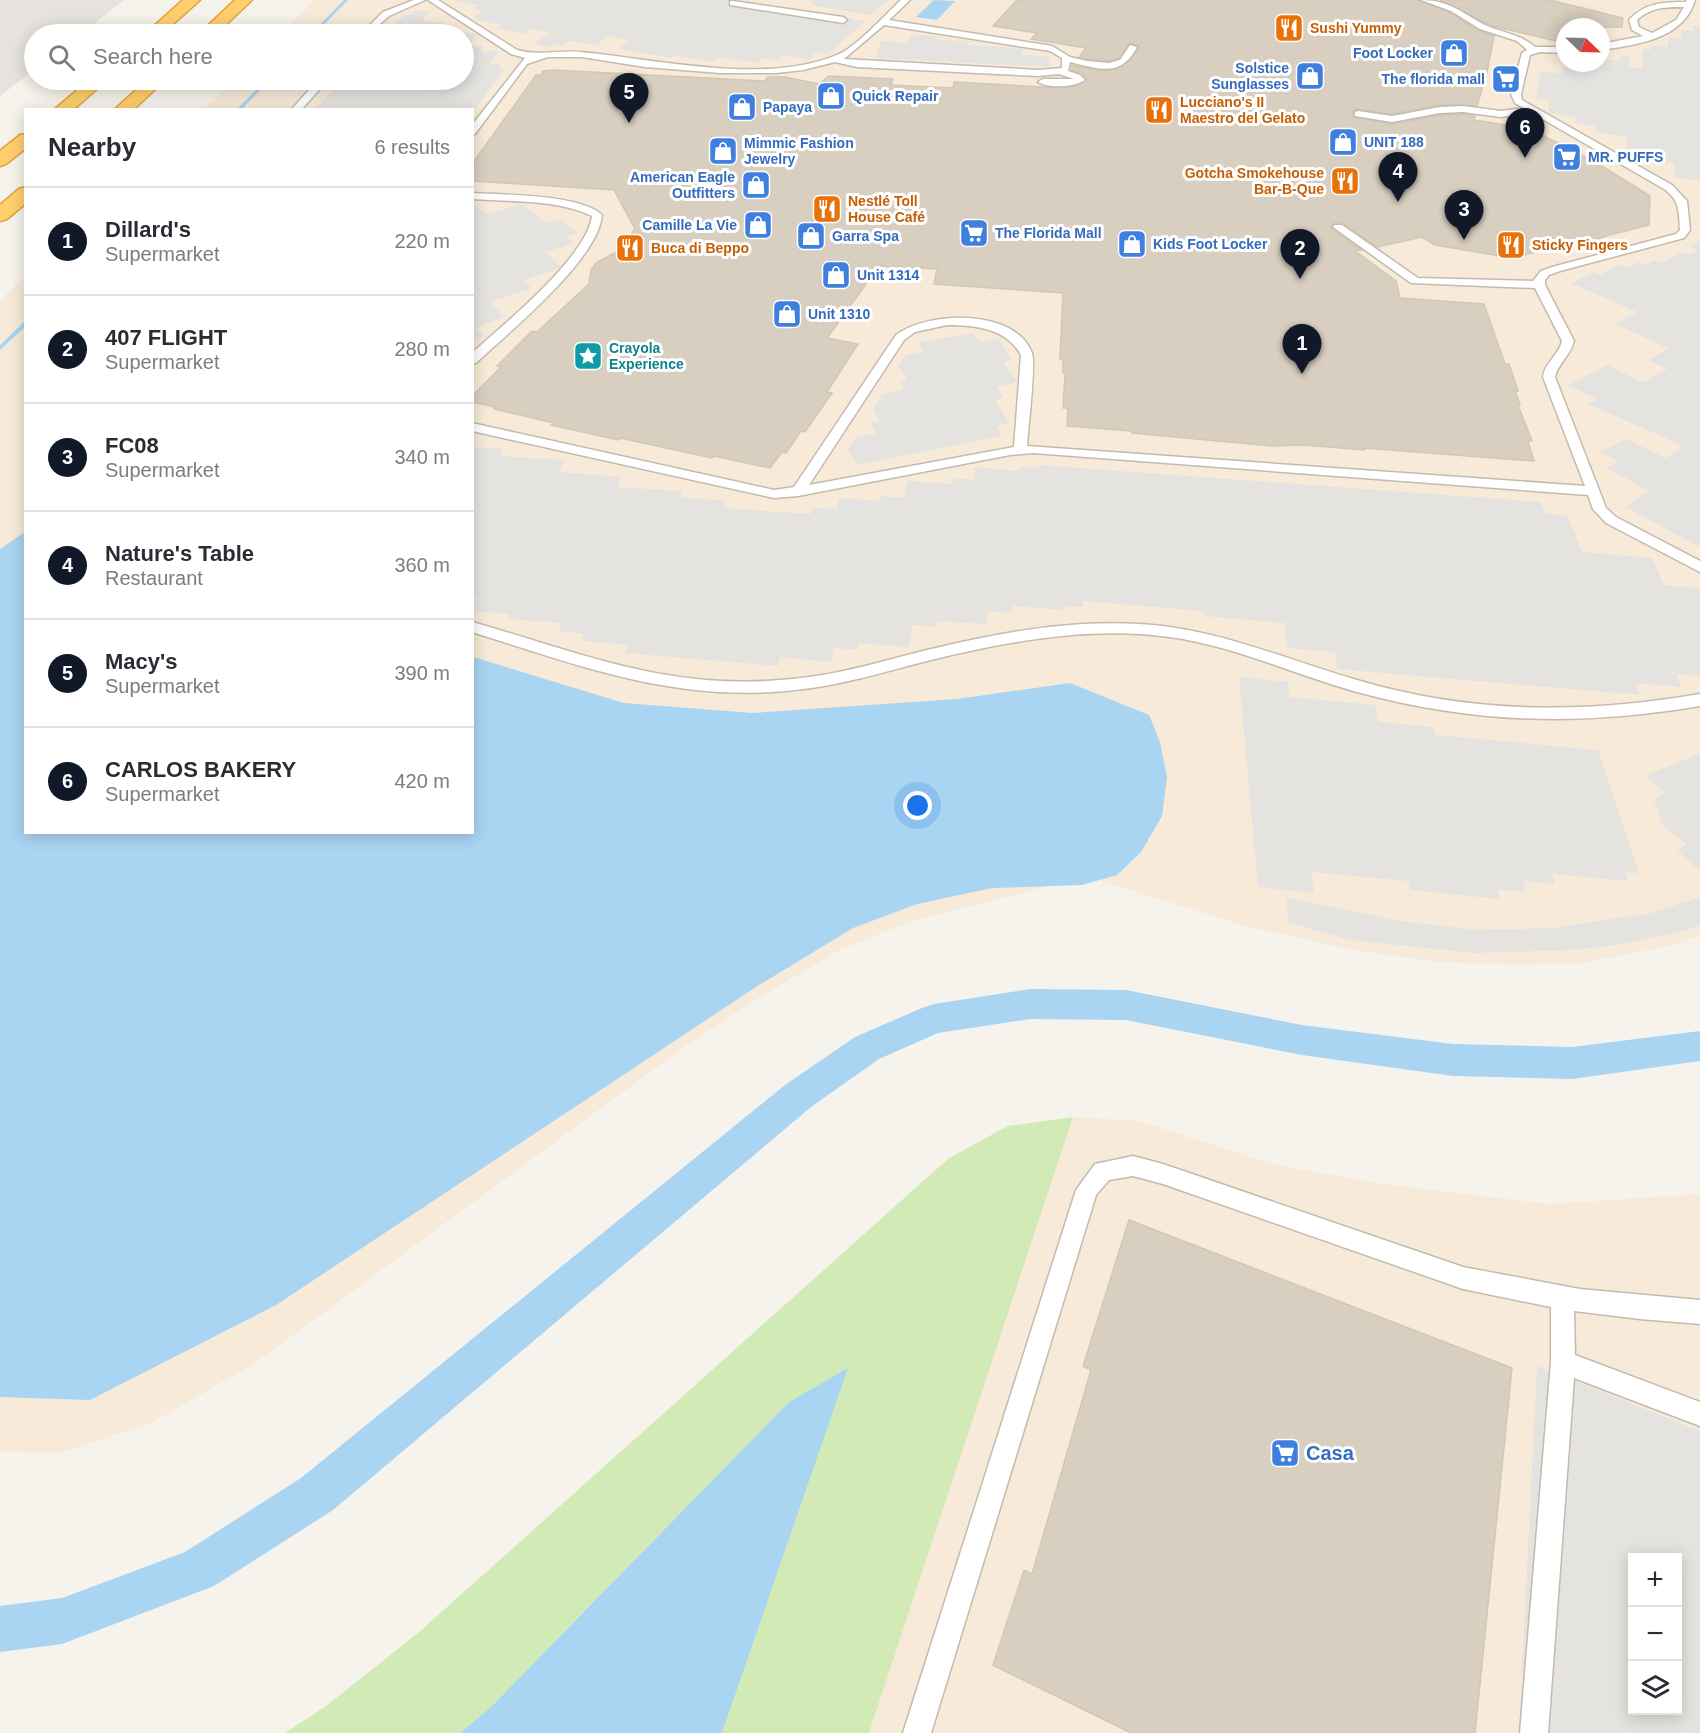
<!DOCTYPE html>
<meta charset="utf-8">
<style>
:root{--surface:#fff;--page:#f2f2f3;--text:#2b2b33;--muted:#7c7c81;--line:#e1e1e2;--accent:#111827}
body{margin:0;font-family:Arial,sans-serif;background:var(--page);color:var(--text)}
.controls{position:absolute;right:18px;bottom:18px;display:grid;overflow:hidden;border-radius:0px;box-shadow:0 3px 15px #0003}
.controls button{width:54px;height:54px;display:grid;place-items:center;padding:0;border:0;border-bottom:2px solid var(--line);background:var(--surface);color:var(--text);font:30px sans-serif}
.compass{position:absolute;left:1556px;top:18px;width:54px;height:54px;border-radius:50%;background:var(--surface);box-shadow:0 3px 15px #0003;rotate:113deg}
.you{position:absolute;left:918px;top:806px;width:21px;height:21px;margin:-15px;border:4px solid #fff;border-radius:50%;background:#1a73e8;box-shadow:0 0 0 9px #1a73e833}
.badge{display:grid;place-items:center;width:39px;height:39px;border-radius:50%;background:var(--accent);color:#fff;font-size:20px;font-weight:700}
.pin{position:absolute;translate:-50% -50px;filter:drop-shadow(0 2px 3px #0008)}
.pin::after{content:'';position:absolute;top:32px;width:21px;height:18px;background:inherit;clip-path:polygon(0 0,100% 0,50% 100%)}
.list{margin:0;padding:0;list-style:none}
h2{display:flex;justify-content:space-between;align-items:center;height:78px;margin:0;padding:0 24px;font-size:26px}
h2 small{font-size:20px;font-weight:400;color:var(--muted)}
.list li{display:grid;grid-template-columns:39px 1fr auto;gap:18px;align-items:center;box-sizing:border-box;height:108px;padding:0 24px;border-top:2px solid var(--line)}
.list b{display:block;font-size:22px;white-space:nowrap}
.list p{margin:0;font-size:20px;white-space:nowrap;color:var(--muted)}
.list em{font-size:20px;font-style:normal;color:var(--muted)}
.icon{flex:none;width:33px;height:33px;fill:none;stroke:currentColor;stroke-width:2;stroke-linecap:round;stroke-linejoin:round}
.map{position:relative;flex:none;width:1700px;height:1733px;overflow:hidden}
.search{position:absolute;background:var(--surface);box-shadow:0 3px 15px #0003;left:24px;top:24px;width:450px;height:66px;display:flex;align-items:center;gap:15px;box-sizing:border-box;padding:0 21px;border-radius:33px;color:var(--muted);font-size:22px}
.panel{position:absolute;background:var(--surface);box-shadow:0 3px 15px #0003;left:24px;top:108px;width:450px;height:726px;border-radius:0px}
.map>svg:first-child{display:block}
</style>
<div class="map">
<svg width="1700" height="1733" viewBox="0 0 1700 1733">
<rect width="100%" height="100%" fill="#f6f3ec"/>
<!-- commercial -->
<g fill="#f7ead8" fill-rule="evenodd">
<path d="M314 0H1700V936L1666 947 1582 963 1515 965 1439 962 1353 950 1245 926 1086 876 909 922 840 950 763 995 680 1050 254 1364 151 1423 60 1453 0 1452V300L25 276 26 832H472V110L203 109 235 80H464V34H282ZM1565 27H1601V63H1565Z"/>
<path d="M1073 1117 1140 1121 1271 1164 1384 1184 1549 1204 1700 1194V1733H869ZM1632 1558H1678V1710H1632Z"/>
</g>
<!-- industrial -->
<path fill="#e6e2dd" d="M0 0H124L81 34H34V70L0 96Z"/>
<!-- green -->
<path fill="#d2eab5" d="M1073 1117 869 1733H722L847 1369 789 1402 491 1707 460 1733H285L326 1706 418 1633 949 1158 1008 1126Z"/>
<!-- parking -->
<g fill="#e5e3e0" fill-rule="evenodd">
<path d="M457 0H729L865 21 829 54 816 52 808 60 783 55 777 60 763 58 756 63 718 57 712 62 674 55 671 58 618 49 630 40 609 36 596 45 570 41 561 46 553 44 548 47 533 44 551 32 532 29 525 34 498 29 502 25 478 21 473 17 483 11 472 9 478 5 455 1Z"/>
<path d="M806 0H888L871 15 810 5 814 1Z"/>
<path d="M414 11H430L422 21 445 23 442 27 457 28 454 33 477 34 468 46H483L481 51H499L490 64H501L498 69H504L473 112 472 110 315 109 343 80H464V34H386L404 15H410Z"/>
<path d="M1694 26 1700 27V181L1674 177 1675 164 1645 159 1646 152 1626 149 1627 137 1595 132V126L1575 123 1576 117 1549 113V101L1536 99 1541 71 1562 74 1565 64 1584 67 1585 63H1601V59L1619 61 1620 56 1629 57V67L1642 69 1643 49 1650 50 1651 45 1668 47V37L1681 39 1682 30 1694 31Z"/>
<path d="M911 35 937 36V40L968 41 967 44 977 46 1023 48 1022 55 1050 57 1049 67 875 58 881 41 908 43Z"/>
<path d="M472 203 488 214 521 204 547 223 560 219 578 233 566 237 573 243 547 252 561 267 524 280 531 288 490 302 504 317 475 328 484 336 473 340Z"/>
<path d="M1700 240V547L1625 507 1649 491 1607 468 1619 461 1600 452 1626 439 1666 458 1683 446 1588 404 1597 399 1568 385 1607 365 1643 383 1667 369 1648 360 1669 349 1616 324 1637 312 1571 283 1594 272 1601 275 1619 264 1628 268 1638 262 1646 265 1654 260 1662 263 1682 252 1690 255 1698 250 1690 246Z"/>
<path d="M972 333 980 342 999 339 1012 360 1003 362 1017 382 997 387 1003 398 995 400 1009 423 996 426 1002 436 857 465 848 450 856 437 876 434 870 423 879 421 873 410 882 394 904 390 900 381 907 379 898 366 907 354 924 352 918 343Z"/>
<path d="M473 447 503 449 500 456 564 460 560 472 621 477 617 487 682 491 681 497 726 501 724 508 810 514 812 508 837 509 839 498 879 501 881 496 904 498 907 481 952 484 953 478 974 480 975 467 1019 471V467L1038 468 1039 465 1541 502 1546 514 1568 516 1582 552 1652 558 1664 585 1700 588V676L1676 674 1681 687 1636 683 1640 695 1337 669 1335 652 1288 648 1284 623 1205 616 1204 611 1083 601V607L1065 606 1064 610 1012 606 1011 613 988 611 986 624 938 621 937 627 912 625 909 647 858 643 857 650 834 648 831 662 780 657 778 666 625 653 628 645 581 641 584 634 559 631 561 623 508 619 509 614 473 611 477 597 472 596Z"/>
<path d="M1239 677 1288 682 1290 697 1375 705 1378 722 1434 727 1436 735 1598 750 1639 873 1625 872 1628 881 1552 874 1555 884 1523 881 1525 892 1498 889 1500 899 1410 890 1408 881 1312 872 1314 893 1258 887Z"/>
<path d="M1700 753V871L1677 850 1687 845 1662 825 1654 799 1665 793 1645 776Z"/>
<path d="M1700 897V925L1683 931 1617 945 1570 950 1475 953 1350 940 1288 922 1287 898 1401 921 1477 930 1553 928 1651 913Z"/>
<path d="M1537 1366 1700 1431V1733H1519ZM1632 1558H1678V1710H1632Z"/>
</g>
<!-- water -->
<g fill="#a9d4f2">
<path d="M934 0 955 1 937 20 916 17Z"/>
<path d="M25 532 26 832H472L473 657 624 703 752 713 957 699 1070 683 1149 715 1160 742 1167 777 1162 816 1141 852 1117 875 1082 885 992 888 917 904 853 928 759 985 276 1305 90 1400 0 1397V549Z"/>
<path d="M848 1368 722 1733H460L491 1707 789 1402Z"/>
</g>
<g fill="none" stroke-linecap="round" stroke-linejoin="round">
<!-- stream -->
<g fill="#a9d4f2" fill-rule="evenodd">
<path d="M344 0H348L315 34H311Z"/>
<path d="M266 80H270L241 110H236Z"/>
<path d="M26 320V326L0 350V345Z"/>
</g>
<!-- canal -->
<path fill="#a9d4f2" fill-rule="evenodd" d="M1030 989 1126 990 1302 1025 1453 1044 1572 1047 1700 1031V1061L1572 1079 1453 1076 1302 1055 1126 1020 1030 1019 938 1033 879 1059 811 1107 333 1510 214 1586 62 1644 0 1652V1606L62 1598 185 1552 301 1478 785 1085 855 1037 922 1008 934 1004Z"/>
</g>
<!-- building -->
<g fill="#d8cfc1" stroke="#d3c7b4" stroke-width="1.5">
<path d="M1017 0H1419L1450 13 1479 31 1494 36 1487 73 1477 106 1440 105 1392 114 1357 109 1353 111V117L1392 124 1440 115 1463 114 1475 116 1474 120 1530 129 1597 163 1650 196 1649 225 1606 236 1587 243 1557 247 1512 258 1435 245 1422 237 1377 247 1343 223H1334L1331 228 1361 250 1355 251 1396 281 1400 298 1484 304 1505 364H1509L1518 391H1515L1520 405H1518L1532 441H1528L1534 461 1364 448 1365 450 1303 445 1273 446 1132 433V431L1067 426 1068 408H1063L1065 374 1063 373V359H1060L1063 293 934 284 937 269 879 266 827 338 858 344 827 392 832 393 805 432 801 431 786 453 782 452 770 468 714 456 712 458 620 438 618 440 551 425 554 423 494 409 495 407 472 402V396L501 367 497 366 532 331 537 332 589 284 591 270 596 263 620 250 635 229 614 190 472 181V164L536 75H541L543 71 554 70 765 81 767 77H785L819 84 829 76 893 79 891 85 953 88 954 82 1062 88 1075 86 1087 80 1082 73 1071 70 1072 65 1099 71 1117 69 1132 58 1139 48 1138 45 1129 43 1119 58 1109 61 1087 59 1079 57 1086 48 1031 39 1037 33 993 26Z"/>
<path d="M1440 0H1550L1623 18 1622 27H1565V43L1492 26Z"/>
<path d="M1129 1220 1512 1368 1475 1733H1131L993 1665 1024 1570 1032 1574 1091 1370 1083 1366Z"/>
</g>
<g fill="none" stroke-linecap="round" stroke-linejoin="round">
<!-- lane casing -->
<g stroke="#c2bbae" stroke-width="3">
<g id="lane">
<path d="M414 0H425L389 16 369 34H361L383 12Z"/>
<path d="M428 0H438L517 50C537 56 559 50 580 52 658 59 766 86 839 54 856 47 886 14 901 0H910L889 20 1052 46 1070 57 1087 61 1109 63 1120 60 1130 45 1137 47C1121 78 1099 69 1070 62L1068 71 1080 75 1085 80C1074 87 1050 89 1038 82L1043 79H1074L1059 74 1038 76 857 67 835 62 803 70 776 73H720L645 67 582 57H548L527 64 475 134 472 135V125L525 58 511 54ZM884 25 1050 51 1062 58V68L1038 70 844 59Z"/>
<path d="M1421 0C1449 0 1462 13 1485 25 1503 33 1520 34 1535 47H1565V53L1540 52 1530 55 1521 94 1522 100 1672 185 1687 201 1690 230 1684 238 1560 271 1549 275 1545 280V285L1574 341C1571 355 1558 363 1555 377L1606 508 1616 517 1700 561V572L1606 523 1593 509 1588 495 1033 453 1010 455 798 496 774 498 472 431V423L774 490 794 487 896 335C928 311 1015 308 1032 353 1036 363 1028 430 1027 446L1585 486 1543 377C1545 362 1559 355 1562 341L1535 288 1411 283 1333 227 1334 225H1342L1418 278 1533 281 1541 271 1552 267 1676 234 1680 230C1679 212 1680 200 1664 189L1532 113 1501 117 1463 112 1440 113 1392 122 1355 116V112L1358 111 1392 116 1440 107 1463 106 1501 111 1524 108 1515 103 1511 94 1522 53 1527 50 1517 41 1480 29 1451 11ZM947 325C975 325 1006 328 1021 355L1014 447 809 485 904 340 915 332Z"/>
<path d="M1687 0H1695C1684 39 1636 45 1601 50V44L1643 36 1632 30 1629 20C1644 3 1664 2 1686 2ZM1684 7 1676 20 1652 33 1639 27 1637 20C1651 7 1666 7 1684 7Z"/>
<path d="M733 1 843 17 847 20 843 23 730 5V1Z"/>
<path d="M318 80H328L301 110H291Z"/>
<path d="M472 193C503 195 580 194 602 215 598 260 510 331 476 363L472 364V353C504 324 587 257 592 216 557 199 511 202 472 199Z"/>
<path d="M472 622C585 654 670 692 792 679 838 675 883 661 927 650 997 633 1067 620 1139 624 1216 628 1284 659 1357 680 1471 714 1584 714 1700 694V706C1581 726 1474 724 1357 692 1282 671 1219 638 1139 634 1067 630 997 644 927 661 887 671 846 684 804 689 683 705 586 668 472 632Z"/>
<path d="M1133 1156 1163 1164 1463 1267 1580 1289 1700 1300V1324L1640 1319 1574 1311 1575 1355 1700 1402V1426L1574 1378 1548 1733H1520L1551 1362V1307L1463 1289 1163 1184 1133 1176 1109 1180 1096 1195 931 1733H903L1076 1190 1095 1164Z"/>
</g>
</g>
<!-- highway casing -->
<g stroke="#e0a43c" stroke-width="3">
<g id="highway">
<path d="M183 0H200L162 34H145Z"/>
<path d="M235 0H252L216 34H199Z"/>
<path d="M89 80H107L73 110H54Z"/>
<path d="M147 80H165L133 110H114Z"/>
<path d="M26 134V148L6 164 0 166V151L20 135Z"/>
<path d="M26 187V203L7 219 0 221V205L19 189Z"/>
</g>
</g>
<!-- lane -->
<use href="#lane" fill="#fff" fill-rule="evenodd"/>
<!-- highway -->
<use href="#highway" fill="#ffcf6e" fill-rule="evenodd"/>
</g>
<!-- icons -->
<defs>
<g id="restaurant-square" transform="scale(1.5)"><rect x="-9" y="-9" width="18" height="18" rx="4" fill="#e8710a" stroke="#fff"/><path d="M-5-6h1v4h1v-4h1v4h1v-4h1v5L-1.5 .5V6h-2V.5L-5-1ZM5-6V6H3V1.5H1.5Q1.5-4 5-6Z" fill="#fff"/></g>
<g id="shop-square" transform="scale(1.5)"><rect x="-9" y="-9" width="18" height="18" rx="4" fill="#3f7fe0" stroke="#fff"/><path d="M-5-2.5h2.3a2.7 3.5 0 0 1 5.4 0H5L5.5 6h-11ZM-1.5-2.5h3a1.5 2.3 0 0 0-3 0Z" fill="#fff"/></g>
<g id="supermarket-square" transform="scale(1.5)"><rect x="-9" y="-9" width="18" height="18" rx="4" fill="#3f7fe0" stroke="#fff"/><path d="M-6-5.5h2.5l.6 2H6L4.5 2H-2.5L-4.4-4H-6ZM-1.5 3.2a1.3 1.3 0 1 0 .1 0ZM3 3.2a1.3 1.3 0 1 0 .1 0Z" fill="#fff"/></g>
<g id="sight-square" transform="scale(1.5)"><rect x="-9" y="-9" width="18" height="18" rx="4" fill="#0f9aa8" stroke="#fff"/><path d="M0-6L1.8-2.2L6-1.7L2.9 1.2L3.7 5.4L0 3.3L-3.7 5.4L-2.9 1.2L-6-1.7L-1.8-2.2Z" fill="#fff"/></g>
</defs>
<g fill-rule="evenodd">
<use href="#restaurant-square" x="1289" y="28"/>
<use href="#shop-square" x="1454" y="53"/>
<use href="#shop-square" x="1310" y="76"/>
<use href="#supermarket-square" x="1506" y="79"/>
<use href="#shop-square" x="831" y="96"/>
<use href="#shop-square" x="742" y="107"/>
<use href="#restaurant-square" x="1159" y="110"/>
<use href="#shop-square" x="1343" y="142"/>
<use href="#shop-square" x="723" y="151"/>
<use href="#supermarket-square" x="1567" y="157"/>
<use href="#restaurant-square" x="1345" y="181"/>
<use href="#shop-square" x="756" y="185"/>
<use href="#restaurant-square" x="827" y="209"/>
<use href="#shop-square" x="758" y="225"/>
<use href="#supermarket-square" x="974" y="233"/>
<use href="#shop-square" x="811" y="236"/>
<use href="#shop-square" x="1132" y="244"/>
<use href="#restaurant-square" x="1511" y="245"/>
<use href="#restaurant-square" x="630" y="248"/>
<use href="#shop-square" x="836" y="275"/>
<use href="#shop-square" x="787" y="314"/>
<use href="#sight-square" x="588" y="356"/>
<use href="#supermarket-square" x="1285" y="1453"/>
</g>
<g text-anchor="middle" dominant-baseline="central" stroke-width="6" stroke-linejoin="round" paint-order="stroke">
<!-- far-food labels -->
<g font-size="14" font-weight="bold" fill="#c56008" stroke="#fff" text-anchor="start">
<text x="1310" y="28">Sushi Yummy</text>
<text x="1180" y="102">Lucciano's II<tspan x="1180" dy="16">Maestro del Gelato</tspan></text>
<text x="1324" y="173" text-anchor="end">Gotcha Smokehouse<tspan x="1324" dy="16">Bar-B-Que</tspan></text>
<text x="848" y="201">Nestlé Toll<tspan x="848" dy="16">House Café</tspan></text>
<text x="1532" y="245">Sticky Fingers</text>
<text x="651" y="248">Buca di Beppo</text>
</g>
<!-- far-shop labels -->
<g font-size="14" font-weight="bold" fill="#366cbe" stroke="#fff" text-anchor="start">
<text x="1433" y="53" text-anchor="end">Foot Locker</text>
<text x="1289" y="68" text-anchor="end">Solstice<tspan x="1289" dy="16">Sunglasses</tspan></text>
<text x="1485" y="79" text-anchor="end">The florida mall</text>
<text x="852" y="96">Quick Repair</text>
<text x="763" y="107">Papaya</text>
<text x="1364" y="142">UNIT 188</text>
<text x="744" y="143">Mimmic Fashion<tspan x="744" dy="16">Jewelry</tspan></text>
<text x="1588" y="157">MR. PUFFS</text>
<text x="735" y="177" text-anchor="end">American Eagle<tspan x="735" dy="16">Outfitters</tspan></text>
<text x="737" y="225" text-anchor="end">Camille La Vie</text>
<text x="995" y="233">The Florida Mall</text>
<text x="832" y="236">Garra Spa</text>
<text x="1153" y="244">Kids Foot Locker</text>
<text x="857" y="275">Unit 1314</text>
<text x="808" y="314">Unit 1310</text>
</g>
<!-- far-culture labels -->
<g font-size="14" font-weight="bold" fill="#0d838f" stroke="#fff" text-anchor="start">
<text x="609" y="348">Crayola<tspan x="609" dy="16">Experience</tspan></text>
</g>
<!-- near-shop labels -->
<g font-size="20" font-weight="bold" fill="#366cbe" stroke="#fff" text-anchor="start">
<text x="1306" y="1453">Casa</text>
</g>
</g>
</svg>
<div class="controls">
<button>+</button>
<button>−</button>
<button><svg class="icon" aria-label="layers" viewBox="0 0 24 24"><path d="M12 4l9 5-9 5-9-5zM3 14l9 5 9-5"/></svg></button>
</div>
<svg class="compass" viewBox="-18 -18 36 36"><path d="M0-13l5 13h-10z" fill="#e53935"/><path d="M0 13l5-13h-10z" fill="#7c7c81"/></svg>
<div class="you"></div>
<div class="pin badge" style="left:1302px;top:374px">1</div>
<div class="pin badge" style="left:1300px;top:279px">2</div>
<div class="pin badge" style="left:1464px;top:240px">3</div>
<div class="pin badge" style="left:1398px;top:202px">4</div>
<div class="pin badge" style="left:629px;top:123px">5</div>
<div class="pin badge" style="left:1525px;top:158px">6</div>
<div class="search"><svg class="icon" aria-label="search" viewBox="0 0 24 24"><circle cx="10" cy="10" r="6"/><path d="M15 15l6 6"/></svg>Search here</div>
<section class="panel">
<h2>Nearby<small>6 results</small></h2>
<ul class="list">
<li><span class="badge">1</span><div><b>Dillard's</b><p>Supermarket</p></div><em>220 m</em></li>
<li><span class="badge">2</span><div><b>407 FLIGHT</b><p>Supermarket</p></div><em>280 m</em></li>
<li><span class="badge">3</span><div><b>FC08</b><p>Supermarket</p></div><em>340 m</em></li>
<li><span class="badge">4</span><div><b>Nature's Table</b><p>Restaurant</p></div><em>360 m</em></li>
<li><span class="badge">5</span><div><b>Macy's</b><p>Supermarket</p></div><em>390 m</em></li>
<li><span class="badge">6</span><div><b>CARLOS BAKERY</b><p>Supermarket</p></div><em>420 m</em></li>
</ul>
</section>
</div>
